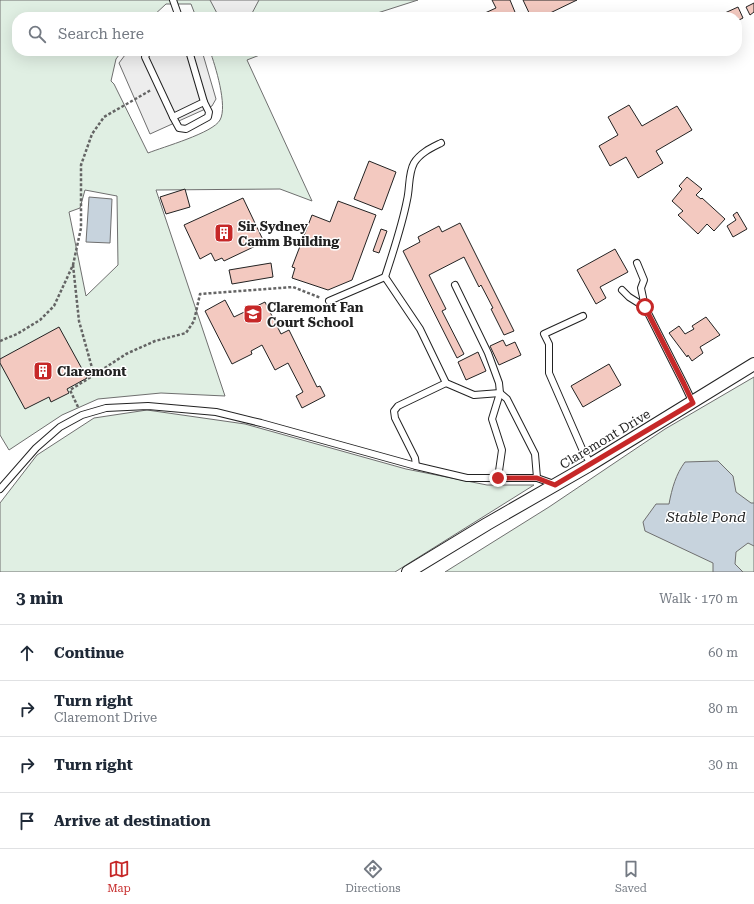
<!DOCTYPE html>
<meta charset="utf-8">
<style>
:root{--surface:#fff;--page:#f2f2f3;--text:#1f2937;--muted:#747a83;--line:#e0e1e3;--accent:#c62828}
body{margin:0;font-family:"Roboto Serif",serif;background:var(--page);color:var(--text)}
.stop{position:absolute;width:12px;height:12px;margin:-9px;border:3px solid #c62828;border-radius:50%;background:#fff}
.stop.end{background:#c62828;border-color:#fff;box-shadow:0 1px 4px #0008}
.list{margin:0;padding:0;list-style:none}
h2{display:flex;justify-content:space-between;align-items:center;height:52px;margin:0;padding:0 16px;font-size:17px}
h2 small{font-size:13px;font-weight:400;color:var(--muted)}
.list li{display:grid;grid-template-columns:26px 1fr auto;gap:12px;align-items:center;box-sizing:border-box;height:56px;padding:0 16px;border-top:1px solid var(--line)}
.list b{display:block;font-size:15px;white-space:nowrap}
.list p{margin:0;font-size:13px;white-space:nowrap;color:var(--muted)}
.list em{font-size:13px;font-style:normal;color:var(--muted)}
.icon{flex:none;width:22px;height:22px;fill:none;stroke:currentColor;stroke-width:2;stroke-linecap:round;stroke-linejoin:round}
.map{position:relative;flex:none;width:754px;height:572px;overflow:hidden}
.search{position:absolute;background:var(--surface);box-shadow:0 4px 16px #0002;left:12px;right:12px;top:12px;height:44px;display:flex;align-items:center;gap:10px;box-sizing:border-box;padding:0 14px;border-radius:16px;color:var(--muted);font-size:15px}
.sheet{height:276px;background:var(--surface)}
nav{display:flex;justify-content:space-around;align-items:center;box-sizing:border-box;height:56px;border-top:1px solid var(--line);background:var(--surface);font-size:11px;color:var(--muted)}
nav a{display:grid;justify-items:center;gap:2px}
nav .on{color:var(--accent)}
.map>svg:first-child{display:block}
</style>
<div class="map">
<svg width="754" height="572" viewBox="0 0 754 572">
<rect width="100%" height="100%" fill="#fff"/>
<!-- green -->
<g fill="#e0efe3" stroke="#6f6f6f" fill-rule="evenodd">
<path d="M0 0H418L365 17H196L191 4H166L152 17H17V51H122L116 59 111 81 114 84 148 153C163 147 213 133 220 120 228 106 215 65 210 51H270L247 60 312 201 280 189 156 190 225 396 161 393 98 399 62 415 9 450 0 435ZM85 190 117 196 118 265 86 296 69 212 80 208Z"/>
<path d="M754 377V572H445L549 507 665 429Z"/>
<path d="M147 410 245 424 406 469 487 485H534L395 572H0V503L37 455 94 418Z"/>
</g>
<!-- parking -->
<g fill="#ededed" stroke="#6f6f6f">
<path d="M210 0H259L250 17H219Z"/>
<path d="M128 51H202L216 99 212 106 150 134 119 63Z"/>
</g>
<!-- water -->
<g fill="#c7d3dd" stroke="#6f6f6f">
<path d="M89 197 112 199 110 243 86 242Z"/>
<path d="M718 461 733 476 736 492 751 503H754V546L748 543 736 552 735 564 743 572H713V563L645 531 643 522 656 504H669C672 488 676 474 685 462Z"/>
</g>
<!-- building -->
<g fill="#f3c9c0" stroke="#222">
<path d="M492 0H510L517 17H476L496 8Z"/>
<path d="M523 0H577L548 14 550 17H531Z"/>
<path d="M754 3V12L750 15 746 7Z"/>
<path d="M738 7 743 18 737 21V17H716Z"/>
<path d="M629 105 642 126 677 106 692 130 656 151 663 163 638 178 626 157 610 166 599 146 618 135 608 117Z"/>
<path d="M369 161 396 172 382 210 354 199Z"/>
<path d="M687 177 702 189 696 195 701 199 702 198 725 219 714 231 707 224 698 234 678 215 683 211 672 201 682 189 679 186Z"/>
<path d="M185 189 190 207 166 214 160 197Z"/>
<path d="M243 198 264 242 224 261 222 258 215 261 211 253 200 259 184 225Z"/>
<path d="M338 201 376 215 352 280 328 290 292 278 295 268 292 267 312 215 330 222Z"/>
<path d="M737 212 747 229 733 237 727 226 736 220 733 215Z"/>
<path d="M460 223 514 331 504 335 491 309 493 308 481 285 479 287 464 257 429 275 446 309 442 311 464 354 457 358 403 251 420 242 418 237 439 226 442 232Z"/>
<path d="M381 229 387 231 379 253 373 251Z"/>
<path d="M615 249 628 272 600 287 606 298 596 304 577 270Z"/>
<path d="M271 263 273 277 232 284 229 270Z"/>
<path d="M225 300 234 317 265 302 281 334 289 330 317 387 320 386 325 396 302 408 296 396 303 392 288 363 275 370 262 345 251 351 252 354 232 364 205 311Z"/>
<path d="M706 317 720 335 700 347 703 353 692 361 688 355 687 357 669 333 679 326 685 334 694 329 692 326Z"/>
<path d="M59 327 87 378 67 389 69 393 51 402 49 397 25 409 0 363V359Z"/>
<path d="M503 340 506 346 515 342 521 355 499 365 490 346Z"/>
<path d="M478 352 486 371 466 380 458 362Z"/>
<path d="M609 364 621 385 583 407 571 386Z"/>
</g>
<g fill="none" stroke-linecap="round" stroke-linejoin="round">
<!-- lane casing -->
<g stroke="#222" stroke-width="8">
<g id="lane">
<path d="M173 0 179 17"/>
<path d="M148 51 145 57 173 117 204 102 189 51"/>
<path d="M173 117 179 128 186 129 208 117 209 112 204 102"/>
<path d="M637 263 644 280 641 288 645 307 684 384 693 403"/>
<path d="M385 277C393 252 402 226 407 200 410 188 408 174 414 163 420 153 431 148 441 143"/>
<path d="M455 285 488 353 499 383 500 393 492 419 502 450 498 478"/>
<path d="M622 290 629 297 645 307"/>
<path d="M329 301 385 277 420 329 446 383 474 395 500 393 507 399 535 454 537 478"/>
<path d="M583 316 544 334 549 344V373L583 451 591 464"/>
<path d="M416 466 415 458 395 418 394 411 398 406 446 383"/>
<path d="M0 489 36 448 60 427 82 415 106 408 148 406 216 412 261 423 416 466 467 478H537L554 484"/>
</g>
</g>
<!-- street casing -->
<g stroke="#222" stroke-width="14">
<path id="street" d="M408 572 487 524 588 466 754 364"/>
</g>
<!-- path -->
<g stroke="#646464" stroke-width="2.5" stroke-dasharray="3 2" stroke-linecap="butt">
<path d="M73 265 79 321 94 375 126 354 155 341 186 333 194 321 200 294 293 287 321 298"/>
<path d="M0 341 17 334 40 320 54 306 73 265 81 228V165L92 134 104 117 151 90"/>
<path d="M78 407 70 390 94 375"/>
</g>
<!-- lane -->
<use href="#lane" stroke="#fff" stroke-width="6"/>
<!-- street -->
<use href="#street" stroke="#fff" stroke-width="12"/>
</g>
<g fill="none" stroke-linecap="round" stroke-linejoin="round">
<!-- route -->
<path stroke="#c62828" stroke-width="5" d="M498 478H537L555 485 693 403 684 384 645 307"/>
</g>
<!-- icons -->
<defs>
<g id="building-square" transform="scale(1)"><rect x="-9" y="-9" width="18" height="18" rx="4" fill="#c62828" stroke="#fff"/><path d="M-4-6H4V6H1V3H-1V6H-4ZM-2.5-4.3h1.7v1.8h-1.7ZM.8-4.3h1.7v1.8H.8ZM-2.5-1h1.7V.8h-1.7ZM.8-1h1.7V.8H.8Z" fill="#fff"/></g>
<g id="school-square" transform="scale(1)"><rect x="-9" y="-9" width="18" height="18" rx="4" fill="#c62828" stroke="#fff"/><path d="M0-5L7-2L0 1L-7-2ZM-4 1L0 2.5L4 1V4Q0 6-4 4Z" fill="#fff"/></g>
</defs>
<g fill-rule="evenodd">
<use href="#building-square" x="224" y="233"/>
<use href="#school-square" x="253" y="314"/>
<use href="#building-square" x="43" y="371"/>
</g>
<g text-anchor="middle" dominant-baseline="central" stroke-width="3" stroke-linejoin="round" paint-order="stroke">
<!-- poi labels -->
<g font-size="13" font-weight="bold" fill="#222" stroke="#fff" text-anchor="start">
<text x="238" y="226">Sir Sydney<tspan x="238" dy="15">Camm Building</tspan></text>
<text x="267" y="307">Claremont Fan<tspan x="267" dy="15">Court School</tspan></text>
<text x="57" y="371">Claremont</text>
</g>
<!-- street labels -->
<g font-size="13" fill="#222" stroke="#fff">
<text transform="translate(605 439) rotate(-31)">Claremont Drive</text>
</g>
<!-- water labels -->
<g font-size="14" font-style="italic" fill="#222" stroke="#fff">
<text x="706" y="517">Stable Pond</text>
</g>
</g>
</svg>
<div class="stop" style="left:645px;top:307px"></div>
<div class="stop end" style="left:498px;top:478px"></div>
<div class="search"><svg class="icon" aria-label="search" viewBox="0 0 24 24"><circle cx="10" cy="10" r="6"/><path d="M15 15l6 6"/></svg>Search here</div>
</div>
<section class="sheet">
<h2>3 min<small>Walk · 170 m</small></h2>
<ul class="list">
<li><svg class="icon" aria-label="ahead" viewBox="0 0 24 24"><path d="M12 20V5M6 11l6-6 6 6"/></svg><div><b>Continue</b></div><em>60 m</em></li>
<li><svg class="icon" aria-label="right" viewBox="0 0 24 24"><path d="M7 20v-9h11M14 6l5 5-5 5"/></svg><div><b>Turn right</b><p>Claremont Drive</p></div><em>80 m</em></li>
<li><svg class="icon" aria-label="right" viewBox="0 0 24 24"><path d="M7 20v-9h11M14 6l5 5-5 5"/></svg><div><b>Turn right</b></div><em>30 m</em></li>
<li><svg class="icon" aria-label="arrive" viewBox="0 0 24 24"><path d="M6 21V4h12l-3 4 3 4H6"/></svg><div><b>Arrive at destination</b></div></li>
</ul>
</section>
<nav>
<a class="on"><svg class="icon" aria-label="map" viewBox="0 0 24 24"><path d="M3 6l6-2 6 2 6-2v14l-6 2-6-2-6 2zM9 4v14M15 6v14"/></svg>Map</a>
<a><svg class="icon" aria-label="directions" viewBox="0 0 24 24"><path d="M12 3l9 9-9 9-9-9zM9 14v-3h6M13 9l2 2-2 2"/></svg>Directions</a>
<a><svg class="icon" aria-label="saved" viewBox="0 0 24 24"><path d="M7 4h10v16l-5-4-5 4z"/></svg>Saved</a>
</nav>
